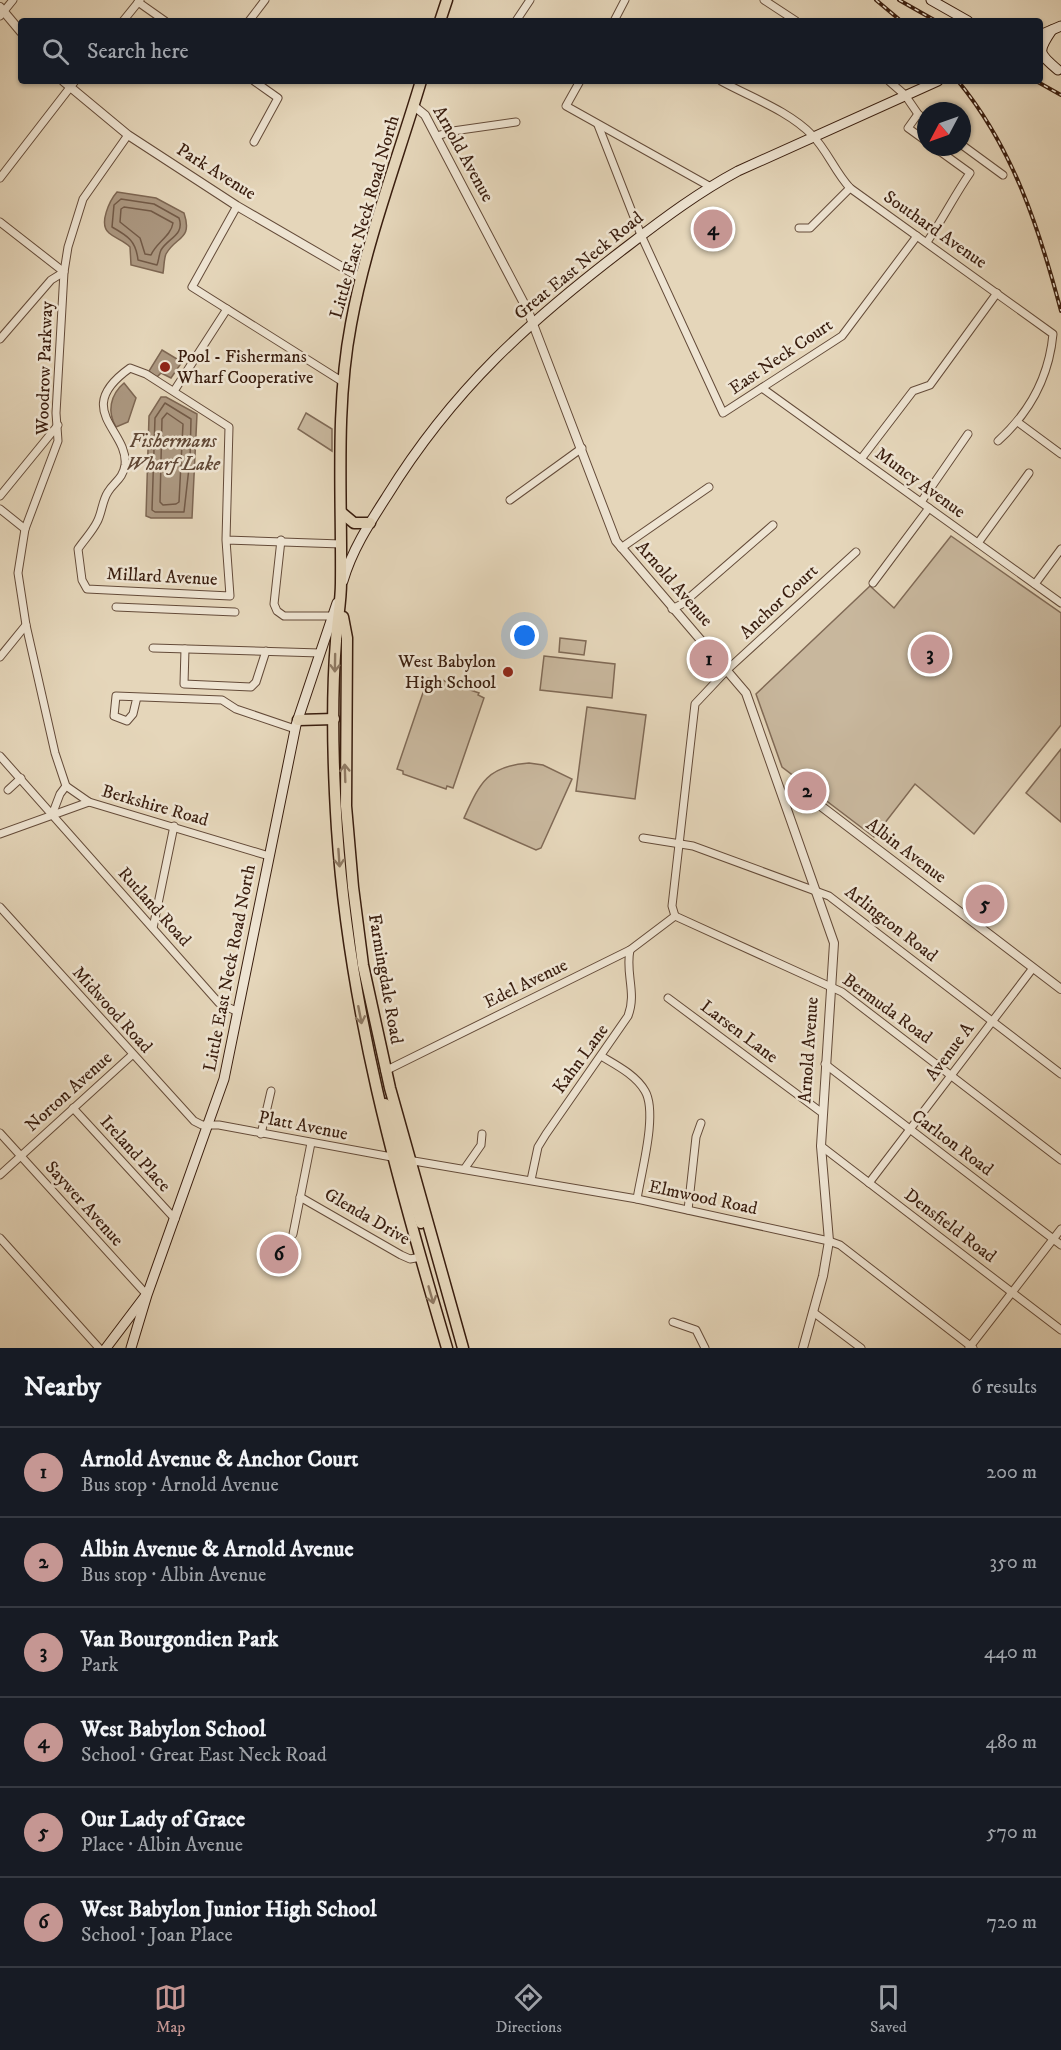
<!DOCTYPE html>
<meta charset="utf-8">
<style>
:root{--surface:#171b24;--page:#20242c;--text:#f1f3f6;--muted:#9ea1a6;--line:#363941;--accent:#c59692}
body{margin:0;font-family:"IM FELL DW Pica",serif;background:var(--page);color:var(--text)}
.compass{position:absolute;left:917px;top:102px;width:54px;height:54px;border-radius:50%;background:var(--surface);box-shadow:0 2px 4px #0004;rotate:229deg}
.you{position:absolute;left:525px;top:636px;width:21px;height:21px;margin:-15px;border:4px solid #fff;border-radius:50%;background:#1a73e8;box-shadow:0 0 0 9px #1a73e833}
.badge{display:grid;place-items:center;width:39px;height:39px;border-radius:50%;background:var(--accent);color:#111;font-size:20px;font-weight:700}
.pin{position:absolute;translate:-50% -50%;border:3px solid #fff;box-shadow:0 2px 6px #0006}
.list{margin:0;padding:0;list-style:none}
h2{display:flex;justify-content:space-between;align-items:center;height:78px;margin:0;padding:0 24px;font-size:26px}
h2 small{font-size:20px;font-weight:400;color:var(--muted)}
.list li{display:grid;grid-template-columns:39px 1fr auto;gap:18px;align-items:center;box-sizing:border-box;height:90px;padding:0 24px;border-top:2px solid var(--line)}
.list b{display:block;font-size:22px;white-space:nowrap}
.list p{margin:0;font-size:20px;white-space:nowrap;color:var(--muted)}
.list em{font-size:20px;font-style:normal;color:var(--muted)}
.icon{flex:none;width:33px;height:33px;fill:none;stroke:currentColor;stroke-width:2;stroke-linecap:round;stroke-linejoin:round}
.map{position:relative;flex:none;width:1061px;height:1348px;overflow:hidden}
.search{position:absolute;background:var(--surface);box-shadow:0 2px 4px #0004;left:18px;right:18px;top:18px;height:66px;display:flex;align-items:center;gap:15px;box-sizing:border-box;padding:0 21px;border-radius:6px;color:var(--muted);font-size:22px}
.sheet{height:618px;background:var(--surface)}
nav{display:flex;justify-content:space-around;align-items:center;box-sizing:border-box;height:84px;border-top:2px solid var(--line);background:var(--surface);font-size:16px;color:var(--muted)}
nav a{display:grid;justify-items:center;gap:3px}
nav .on{color:var(--accent)}
.map>svg:first-child{display:block}
</style>
<div class="map">
<svg width="1061" height="1348" viewBox="0 0 1061 1348">
<rect width="100%" height="100%" fill="#e5d6ba"/>
<filter id="stains"><feTurbulence type="fractalNoise" baseFrequency=".00333" numOctaves="4"/><feColorMatrix values="0 0 0 0 .2 0 0 0 0 .09 0 0 0 0 .02 0 0 0 .5 -.17"/></filter>
<radialGradient id="worn" r=".72"><stop offset=".6" stop-color="#630" stop-opacity="0"/><stop offset="1" stop-color="#630" stop-opacity=".3"/></radialGradient>
<!-- green -->
<g fill="#c8b79d" stroke="#806a56" stroke-width="1.5">
<path d="M306 413 332 429V451L298 429Z"/>
<path d="M951 536 1061 613V725L974 834 915 784 874 837 782 767 756 694 870 586 894 608Z"/>
<path d="M560 638 586 641 584 655 559 652Z"/>
<path d="M544 656 615 664 612 698 540 690Z"/>
<path d="M428 678 435 680 436 678 479 693 478 695 484 698 453 788 447 786 446 789 403 774V771L397 769Z"/>
<path d="M587 707 646 715 635 799 576 791Z"/>
<path d="M1061 749V822L1026 793Z"/>
<path d="M529 763 543 765 572 779 541 848 536 850 464 818C480 783 487 766 529 763Z"/>
</g>
<!-- water -->
<g fill="#ab9780" stroke="#7d6652" stroke-width="1.5">
<path d="M117 192 156 198 184 213C193 240 176 236 166 254 164 258 164 268 163 273L131 265 130 247C123 240 116 239 109 233 98 224 110 200 117 192Z"/>
<path d="M162 350 182 362 171 378 161 373 157 377 149 371Z"/>
<path d="M124 383 136 398 128 422 116 427C107 412 110 395 124 383Z"/>
<path d="M161 397H166L197 414 192 518H151L146 516 149 416Z"/>
</g>
<g fill="none" stroke-linecap="round" stroke-linejoin="round">
<!-- shore -->
<g stroke="#725a47" stroke-width="1.5">
<path d="M121 199 154 204 179 218C185 235 168 238 161 250 159 254 159 260 157 265L138 260C136 241 128 236 112 227L114 205Z"/>
<path d="M124 207 151 211 173 223C171 236 156 243 151 255L145 254 140 238 120 222 121 209Z"/>
<path d="M165 403 191 419 190 459 184 512H155L152 510 155 418Z"/>
<path d="M167 413 183 424 179 502 176 504 163 505 160 502 162 419Z"/>
</g>
<!-- minor casing -->
<g stroke="#644b39" stroke-width="9">
<g id="minor">
<path d="M764 0 796 21"/>
<path d="M138 2 165 21"/>
<path d="M0 16 13 0"/>
<path d="M123 21 140 0"/>
<path d="M249 21 265 0"/>
<path d="M516 21 530 0"/>
<path d="M614 21 625 0"/>
<path d="M254 81 278 98 254 142"/>
<path d="M580 81 566 106 709 186"/>
<path d="M721 81C750 97 789 111 812 135 827 150 835 172 850 188L1053 334C1049 377 1029 413 998 441"/>
<path d="M889 81 905 95 918 114 926 120"/>
<path d="M918 114 908 128 926 141"/>
<path d="M598 125 641 235 723 413 842 336 917 236"/>
<path d="M437 136 453 131 516 122"/>
<path d="M962 145 1003 175"/>
<path d="M0 178 75 81"/>
<path d="M237 206 192 287 343 382"/>
<path d="M0 222 64 272 51 280 0 339"/>
<path d="M799 228H810L850 188"/>
<path d="M927 242C943 219 954 196 970 173L934 147"/>
<path d="M762 388 1061 603"/>
<path d="M174 391 227 309"/>
<path d="M1019 423 1061 454"/>
<path d="M861 459 913 391 930 385 997 293"/>
<path d="M0 496 58 425"/>
<path d="M510 500 582 448"/>
<path d="M921 502 968 434"/>
<path d="M0 509 25 529"/>
<path d="M226 540 229 427 146 374 130 368C71 410 129 430 125 465 123 479 114 482 108 492 102 501 102 513 97 522 92 532 84 540 78 549L82 580 87 589 230 596 226 540 341 544"/>
<path d="M281 540 274 604 277 611 284 616H333"/>
<path d="M978 543 1029 473"/>
<path d="M621 548 709 487"/>
<path d="M873 583 929 508"/>
<path d="M1035 584 1061 549"/>
<path d="M116 607 235 612"/>
<path d="M672 609 682 604 773 525"/>
<path d="M153 648 320 653"/>
<path d="M185 649 184 684 251 687 256 682 266 651"/>
<path d="M0 657 26 625"/>
<path d="M137 697 133 714 127 721 114 716 116 696 222 700 236 709 295 729"/>
<path d="M0 756 219 1003 238 1012"/>
<path d="M8 790 21 778"/>
<path d="M89 802 66 786 55 753 26 625 18 573 25 529 58 441 56 413 64 272 68 247 83 199 128 135"/>
<path d="M52 815 60 794 66 786"/>
<path d="M0 834 89 802 269 856"/>
<path d="M643 838 693 846 829 896 1061 1074"/>
<path d="M0 907 194 1121 202 1125H219L397 1158"/>
<path d="M675 916 842 992 1061 1160"/>
<path d="M675 916 672 906 695 704 728 669 856 552"/>
<path d="M153 928 174 826"/>
<path d="M668 998 821 1112"/>
<path d="M601 1056C616 1065 636 1075 645 1091 658 1113 641 1173 637 1199"/>
<path d="M825 1064 1061 1245"/>
<path d="M385 1071 630 950 675 916"/>
<path d="M73 1108 175 1219"/>
<path d="M0 1133 147 1295"/>
<path d="M261 1134 271 1091"/>
<path d="M821 1146 1061 1330"/>
<path d="M408 1160 637 1199 829 1241 840 1245 973 1348"/>
<path d="M465 1168 481 1145 482 1134"/>
<path d="M0 1175 132 1055"/>
<path d="M531 1180 538 1147 546 1134 628 1016C637 993 625 973 630 950"/>
<path d="M869 1183 1033 968"/>
<path d="M300 1197 401 1255 410 1259 421 1257"/>
<path d="M688 1210 696 1137 701 1123"/>
<path d="M293 1234 311 1143"/>
<path d="M0 1238 99 1348"/>
<path d="M813 1312 861 1348"/>
<path d="M673 1322 696 1330 705 1348"/>
<path d="M969 1348 1061 1229"/>
</g>
</g>
<!-- tertiary casing -->
<g stroke="#644b39" stroke-width="10">
<g id="tertiary">
<path d="M0 7 21 32"/>
<path d="M63 81 128 135 237 206 361 278"/>
<path d="M414 106 425 115 528 311 616 541 746 693 834 943 821 1146 829 1241 823 1276 803 1348"/>
<path d="M785 800 801 796 813 800 1061 989"/>
</g>
</g>
<!-- secondary casing -->
<g stroke="#391d0e" stroke-width="11">
<g id="secondary">
<path d="M931 0 968 21"/>
<path d="M1052 30C1037 52 1038 53 1058 70"/>
<path d="M1040 35 1061 26"/>
<path d="M343 581C352 550 369 524 387 496 453 389 529 321 629 245 664 218 699 192 738 171L938 81"/>
<path d="M106 1348 146 1295"/>
<path d="M131 1348 147 1295 224 1079 296 725 337 603"/>
</g>
</g>
<!-- primary casing -->
<g stroke="#391d0e" stroke-width="13">
<g id="primary">
<path d="M440 21 447 0"/>
<path d="M421 81C397 161 366 242 351 324 335 408 342 497 341 583 341 602 337 621 336 641 331 703 333 767 337 829 349 1009 396 1176 447 1348"/>
<path d="M342 513 354 523H370"/>
<path d="M343 617 347 638 346 806 353 887 363 965 390 1088 463 1348"/>
<path d="M298 720 334 719"/>
<path d="M385 1104 421 1223"/>
</g>
</g>
<!-- minor -->
<use href="#minor" stroke="#eee4d2" stroke-width="7"/>
<!-- tertiary -->
<use href="#tertiary" stroke="#eee4d2" stroke-width="8"/>
<!-- secondary -->
<use href="#secondary" stroke="#eee4d2" stroke-width="9"/>
<!-- primary -->
<use href="#primary" stroke="#e5d6ba" stroke-width="10"/>
<!-- rail casing -->
<g stroke="#391d0e" stroke-width="4">
<g id="rail">
<path d="M876 0 901 21"/>
<path d="M899 0 936 21"/>
<path d="M958 81C1013 148 1039 228 1061 311"/>
<path d="M1036 81 1061 95"/>
</g>
</g>
<!-- rail -->
<use href="#rail" stroke="#eee4d2" stroke-width="1.5" stroke-dasharray="4.5" stroke-linecap="butt"/>
</g>
<!-- one-way arrows -->
<defs><path id="oneway-shaft" d="M-6 0H5M1.5-3L5.5 0L1.5 3" fill="none" stroke-width="1.6" stroke-linecap="round" stroke-linejoin="round" transform="scale(1.5)"/></defs>
<g stroke="#8f7a64">
<use href="#oneway-shaft" transform="translate(335 663) rotate(91)"/>
<use href="#oneway-shaft" transform="translate(345 773) rotate(-92)"/>
<use href="#oneway-shaft" transform="translate(339 858) rotate(86)"/>
<use href="#oneway-shaft" transform="translate(360 1015) rotate(79)"/>
<use href="#oneway-shaft" transform="translate(431 1295) rotate(74)"/>
</g>
<!-- markers -->
<g fill="#8f2418" stroke="#eee4d2" stroke-width="2">
<circle cx="165" cy="367" r="6"/>
<circle cx="508" cy="672" r="6"/>
</g>
<g text-anchor="middle" dominant-baseline="central" stroke-width="5" stroke-linejoin="round" paint-order="stroke">
<!-- street labels -->
<g font-size="18" fill="#391d0e" stroke="#eee4d2">
<text transform="translate(463 154) rotate(61)">Arnold Avenue</text>
<text transform="translate(216 172) rotate(32)">Park Avenue</text>
<text transform="translate(365 217) rotate(-74)">Little East Neck Road North</text>
<text transform="translate(935 230) rotate(35)">Southard Avenue</text>
<text transform="translate(579 266) rotate(-39)">Great East Neck Road</text>
<text transform="translate(781 357) rotate(-34)">East Neck Court</text>
<text transform="translate(45 368) rotate(-88)">Woodrow Parkway</text>
<text transform="translate(920 483) rotate(36)">Muncy Avenue</text>
<text transform="translate(162 577) rotate(3)">Millard Avenue</text>
<text transform="translate(674 584) rotate(49)">Arnold Avenue</text>
<text transform="translate(779 602) rotate(-43)">Anchor Court</text>
<text transform="translate(155 806) rotate(16)">Berkshire Road</text>
<text transform="translate(906 851) rotate(37)">Albin Avenue</text>
<text transform="translate(154 907) rotate(48)">Rutland Road</text>
<text transform="translate(891 924) rotate(38)">Arlington Road</text>
<text transform="translate(230 968) rotate(-79)">Little East Neck Road North</text>
<text transform="translate(385 979) rotate(80)">Farmingdale Road</text>
<text transform="translate(526 984) rotate(-26)">Edel Avenue</text>
<text transform="translate(887 1009) rotate(36)">Bermuda Road</text>
<text transform="translate(112 1010) rotate(48)">Midwood Road</text>
<text transform="translate(739 1032) rotate(37)">Larsen Lane</text>
<text transform="translate(809 1050) rotate(-86)">Arnold Avenue</text>
<text transform="translate(950 1052) rotate(-53)">Avenue A</text>
<text transform="translate(581 1059) rotate(-54)">Kahn Lane</text>
<text transform="translate(69 1092) rotate(-42)">Norton Avenue</text>
<text transform="translate(303 1126) rotate(11)">Platt Avenue</text>
<text transform="translate(952 1143) rotate(37)">Carlton Road</text>
<text transform="translate(135 1154) rotate(48)">Ireland Place</text>
<text transform="translate(703 1198) rotate(12)">Elmwood Road</text>
<text transform="translate(84 1204) rotate(48)">Saywer Avenue</text>
<text transform="translate(367 1217) rotate(30)">Glenda Drive</text>
<text transform="translate(950 1226) rotate(37)">Densfield Road</text>
</g>
<!-- poi labels -->
<g font-size="18" fill="#391d0e" stroke="#eee4d2" text-anchor="start">
<text x="177" y="357">Pool - Fishermans<tspan x="177" dy="21">Wharf Cooperative</tspan></text>
<text x="496" y="662" text-anchor="end">West Babylon<tspan x="496" dy="21">High School</tspan></text>
</g>
<!-- water labels -->
<g font-size="20" font-style="italic" fill="#614836" stroke="#eee4d2">
<text x="173" y="441">Fishermans<tspan x="173" dy="23">Wharf Lake</tspan></text>
</g>
</g>
<rect width="100%" height="100%" filter="url(#stains)"/>
<rect width="100%" height="100%" fill="url(#worn)"/>
</svg>
<svg class="compass" viewBox="-18 -18 36 36"><path d="M0-13l5 13h-10z" fill="#e53935"/><path d="M0 13l5-13h-10z" fill="#9ea1a6"/></svg>
<div class="you"></div>
<div class="pin badge" style="left:709px;top:659px">1</div>
<div class="pin badge" style="left:807px;top:791px">2</div>
<div class="pin badge" style="left:930px;top:654px">3</div>
<div class="pin badge" style="left:713px;top:229px">4</div>
<div class="pin badge" style="left:985px;top:904px">5</div>
<div class="pin badge" style="left:279px;top:1254px">6</div>
<div class="search"><svg class="icon" aria-label="search" viewBox="0 0 24 24"><circle cx="10" cy="10" r="6"/><path d="M15 15l6 6"/></svg>Search here</div>
</div>
<section class="sheet">
<h2>Nearby<small>6 results</small></h2>
<ul class="list">
<li><span class="badge">1</span><div><b>Arnold Avenue &amp; Anchor Court</b><p>Bus stop · Arnold Avenue</p></div><em>200 m</em></li>
<li><span class="badge">2</span><div><b>Albin Avenue &amp; Arnold Avenue</b><p>Bus stop · Albin Avenue</p></div><em>350 m</em></li>
<li><span class="badge">3</span><div><b>Van Bourgondien Park</b><p>Park</p></div><em>440 m</em></li>
<li><span class="badge">4</span><div><b>West Babylon School</b><p>School · Great East Neck Road</p></div><em>480 m</em></li>
<li><span class="badge">5</span><div><b>Our Lady of Grace</b><p>Place · Albin Avenue</p></div><em>570 m</em></li>
<li><span class="badge">6</span><div><b>West Babylon Junior High School</b><p>School · Joan Place</p></div><em>720 m</em></li>
</ul>
</section>
<nav>
<a class="on"><svg class="icon" aria-label="map" viewBox="0 0 24 24"><path d="M3 6l6-2 6 2 6-2v14l-6 2-6-2-6 2zM9 4v14M15 6v14"/></svg>Map</a>
<a><svg class="icon" aria-label="directions" viewBox="0 0 24 24"><path d="M12 3l9 9-9 9-9-9zM9 14v-3h6M13 9l2 2-2 2"/></svg>Directions</a>
<a><svg class="icon" aria-label="saved" viewBox="0 0 24 24"><path d="M7 4h10v16l-5-4-5 4z"/></svg>Saved</a>
</nav>
